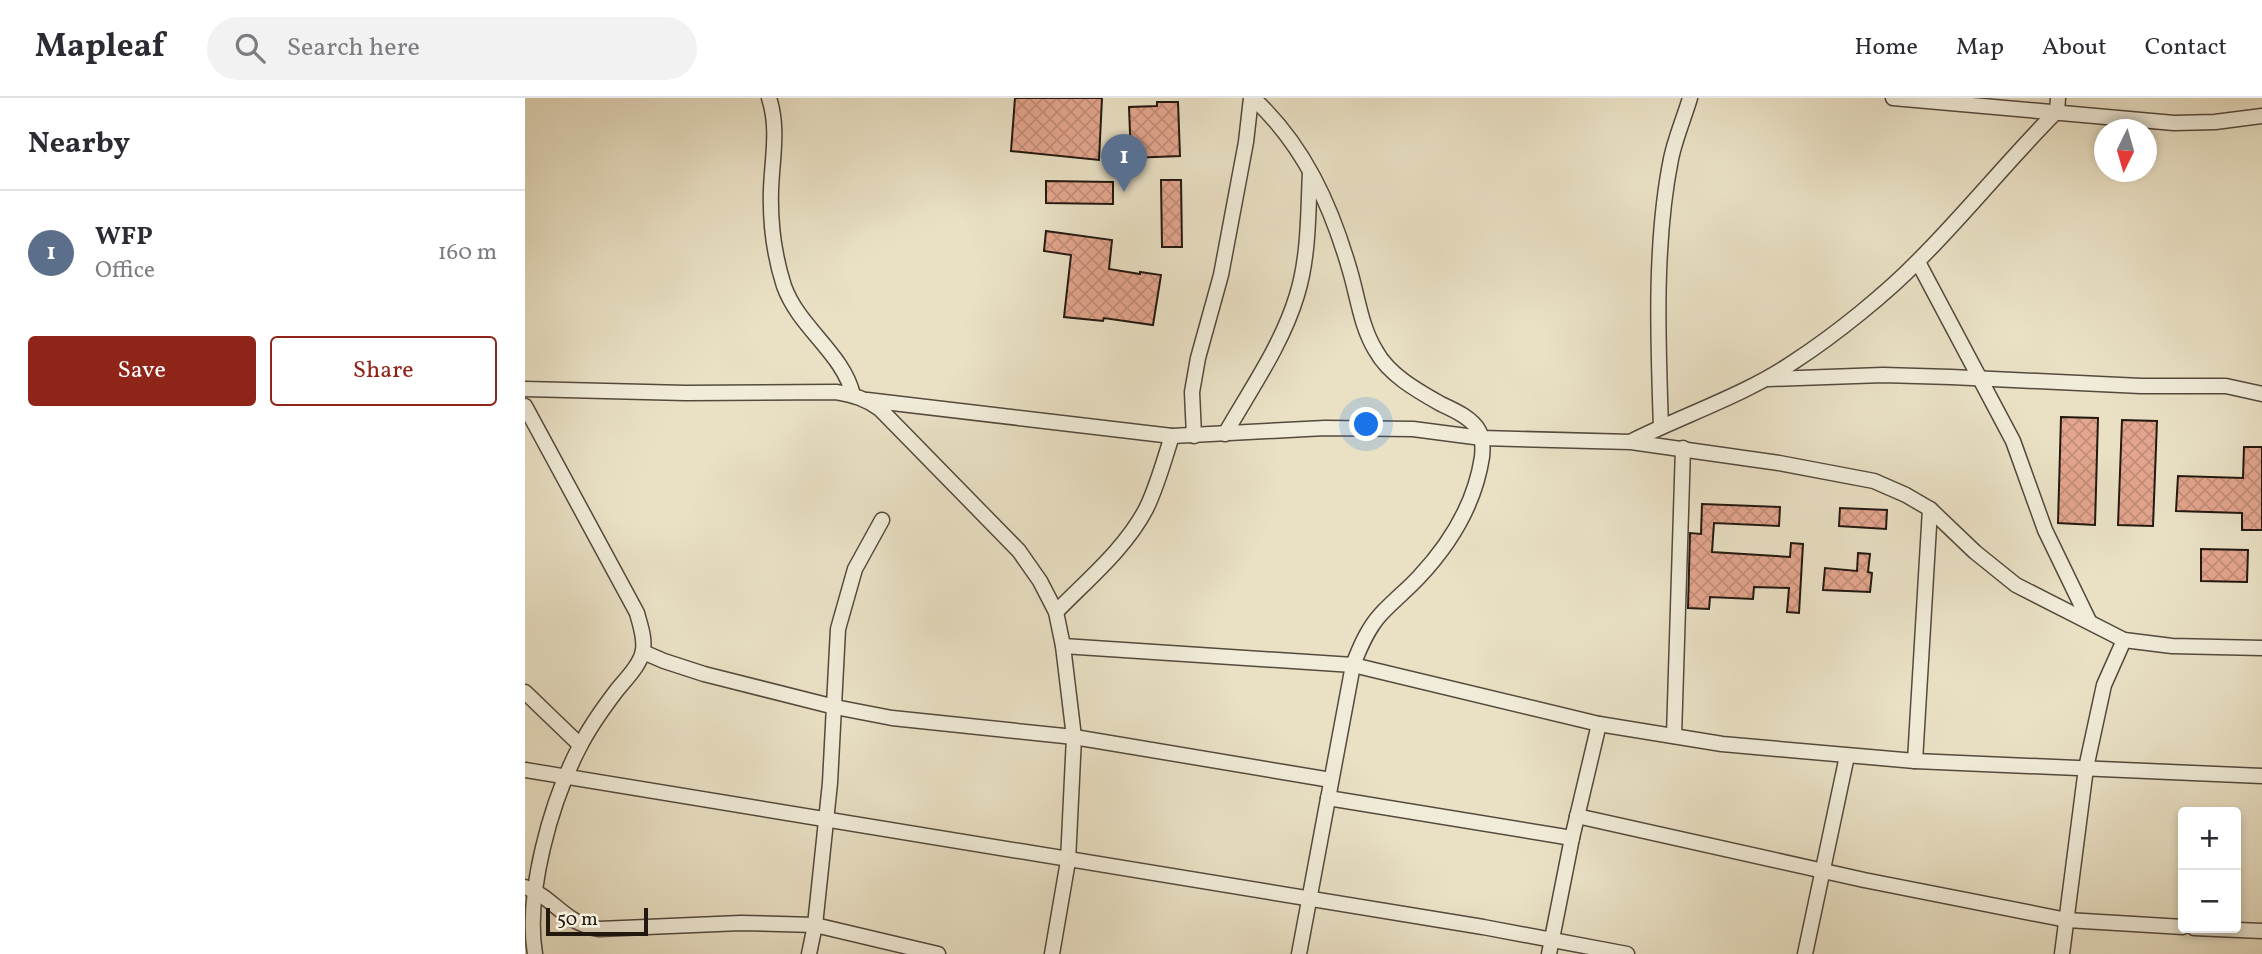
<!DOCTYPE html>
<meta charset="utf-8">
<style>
:root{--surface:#fff;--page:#f2f2f3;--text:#2b2b33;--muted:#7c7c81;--line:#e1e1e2;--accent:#8f2418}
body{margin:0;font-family:Vollkorn,serif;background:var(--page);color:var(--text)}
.controls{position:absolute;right:21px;bottom:21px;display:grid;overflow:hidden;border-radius:7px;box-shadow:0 4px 10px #0003}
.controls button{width:63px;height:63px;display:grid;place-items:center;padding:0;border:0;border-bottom:2px solid var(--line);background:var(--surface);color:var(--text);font:35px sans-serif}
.compass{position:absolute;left:1569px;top:21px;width:63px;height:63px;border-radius:50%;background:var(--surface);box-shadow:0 4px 10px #0003;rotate:185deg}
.scale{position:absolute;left:21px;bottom:18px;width:102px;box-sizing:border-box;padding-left:7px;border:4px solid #221810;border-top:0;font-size:19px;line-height:24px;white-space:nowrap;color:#221810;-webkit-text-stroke:5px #f1ecd9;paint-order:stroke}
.you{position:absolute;left:842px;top:327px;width:24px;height:24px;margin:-18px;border:5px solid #fff;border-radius:50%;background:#1a73e8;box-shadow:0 0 0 10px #1a73e833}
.badge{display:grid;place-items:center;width:46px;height:46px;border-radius:50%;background:var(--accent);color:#fff;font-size:23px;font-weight:700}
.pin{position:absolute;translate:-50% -58px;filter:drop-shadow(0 2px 4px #0008)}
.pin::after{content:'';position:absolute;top:37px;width:24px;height:21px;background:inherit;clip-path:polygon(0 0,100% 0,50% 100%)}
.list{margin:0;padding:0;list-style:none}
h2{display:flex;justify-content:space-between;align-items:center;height:91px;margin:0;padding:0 28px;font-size:30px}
h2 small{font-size:23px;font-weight:400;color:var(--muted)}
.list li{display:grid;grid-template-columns:46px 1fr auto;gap:21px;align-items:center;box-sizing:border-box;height:126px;padding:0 28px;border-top:2px solid var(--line)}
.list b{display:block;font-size:26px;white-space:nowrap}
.list p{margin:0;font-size:23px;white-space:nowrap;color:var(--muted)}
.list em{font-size:23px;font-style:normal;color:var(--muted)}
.actions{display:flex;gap:14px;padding:21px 28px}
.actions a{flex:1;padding:16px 0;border:2px solid var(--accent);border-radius:7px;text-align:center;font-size:24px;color:var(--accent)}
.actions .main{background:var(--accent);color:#fff}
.icon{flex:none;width:38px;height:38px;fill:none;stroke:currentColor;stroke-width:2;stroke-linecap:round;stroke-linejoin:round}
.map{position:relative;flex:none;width:1737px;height:856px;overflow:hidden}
header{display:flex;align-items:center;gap:42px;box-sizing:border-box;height:98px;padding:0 35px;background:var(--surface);border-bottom:2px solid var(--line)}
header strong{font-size:33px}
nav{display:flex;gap:38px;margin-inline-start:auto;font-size:24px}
.search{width:490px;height:63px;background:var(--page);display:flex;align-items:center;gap:18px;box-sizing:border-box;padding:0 24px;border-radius:38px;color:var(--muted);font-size:26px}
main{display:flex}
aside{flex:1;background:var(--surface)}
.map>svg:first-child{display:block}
</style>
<header>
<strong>Mapleaf</strong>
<div class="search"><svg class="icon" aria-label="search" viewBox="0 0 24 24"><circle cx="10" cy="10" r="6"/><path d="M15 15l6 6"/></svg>Search here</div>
<nav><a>Home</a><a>Map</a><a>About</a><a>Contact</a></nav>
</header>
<main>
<aside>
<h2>Nearby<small></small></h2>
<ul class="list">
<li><span class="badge" style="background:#5c6f8a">1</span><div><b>WFP</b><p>Office</p></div><em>160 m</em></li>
</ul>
<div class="actions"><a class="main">Save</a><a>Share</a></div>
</aside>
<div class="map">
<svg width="1737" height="856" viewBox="0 0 1737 856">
<defs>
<pattern id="building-cross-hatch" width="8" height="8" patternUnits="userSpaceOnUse" patternTransform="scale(1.75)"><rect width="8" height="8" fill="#e4a68e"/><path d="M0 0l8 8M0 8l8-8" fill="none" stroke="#c38e79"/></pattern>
</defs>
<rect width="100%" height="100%" fill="#eae1c5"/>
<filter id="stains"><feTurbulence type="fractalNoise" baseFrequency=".00286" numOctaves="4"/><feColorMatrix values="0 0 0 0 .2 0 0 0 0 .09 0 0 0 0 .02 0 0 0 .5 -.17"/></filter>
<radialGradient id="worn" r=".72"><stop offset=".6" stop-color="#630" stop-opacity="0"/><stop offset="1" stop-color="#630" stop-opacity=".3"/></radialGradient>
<!-- building -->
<g fill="url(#building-cross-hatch)" stroke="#221810" stroke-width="2">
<path d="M490 0H577L574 62 486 53Z"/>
<path d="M632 4H653L655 58 606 60 604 9 632 8Z"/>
<path d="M636 82H656L657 149H637Z"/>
<path d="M521 83 588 84V106L521 105Z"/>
<path d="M521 133 587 142 584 171 615 176V174L636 177 628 227 579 220 578 223 539 219 546 157 519 153Z"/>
<path d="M1536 319 1573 320 1570 427 1533 425Z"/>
<path d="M1597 322 1632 323 1628 428 1593 427Z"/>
<path d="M1719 349H1737V432H1717V415L1651 413 1653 378 1718 380Z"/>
<path d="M1177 406 1255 409 1254 428 1189 425 1187 454 1265 459 1266 445 1278 446 1274 515 1262 514 1264 490 1229 489 1228 501 1185 499 1184 511 1163 510 1165 435 1176 436Z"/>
<path d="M1315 410 1362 412 1361 431 1314 428Z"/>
<path d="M1676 451 1723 452 1722 484 1676 483Z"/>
<path d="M1333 455 1345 456 1343 474 1347 475 1345 494 1298 492 1300 470 1332 473Z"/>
</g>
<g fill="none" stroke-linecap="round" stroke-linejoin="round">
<!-- minor casing -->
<g stroke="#544a3d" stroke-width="17">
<g id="minor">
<path d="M244 0C254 30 247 61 246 92 245 124 249 157 259 188 274 230 318 255 328 297"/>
<path d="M728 0C779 47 806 107 825 173 833 200 836 229 851 253 864 277 893 293 916 306 929 312 947 320 954 333 958 341 958 350 957 359 950 405 925 446 894 479 882 492 868 503 856 516 843 530 835 549 828 567L774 856"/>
<path d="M1368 0 1649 25 1690 24 1737 18"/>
<path d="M1393 164 1488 343 1520 432 1564 523"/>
<path d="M1244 281 1358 277 1426 279 1616 288H1701L1737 296"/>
<path d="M0 291 161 295 311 294C329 297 341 301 355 311L494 453 515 483 531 514 538 548 549 639 543 763 527 856"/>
<path d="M342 302 647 338 800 330 888 331 957 340 1106 344 1254 365 1349 383 1381 397 1405 411 1450 454 1491 487 1599 542 1647 548 1737 550"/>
<path d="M0 308 112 515C115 527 120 539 118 552 116 566 101 581 92 592 79 609 64 630 54 650 26 704 0 795 10 856"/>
<path d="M1136 329C1133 243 1129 145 1146 61 1150 41 1159 20 1165 0"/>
<path d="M700 336C725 292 757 247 772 197 784 158 783 115 785 74"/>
<path d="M669 338 667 294 673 260 696 177 721 44 726 0"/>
<path d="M1107 343C1161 316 1220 297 1270 263 1310 237 1361 196 1394 162 1442 114 1484 61 1532 13L1533 0"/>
<path d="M531 514C562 482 600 451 621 411 632 389 639 362 647 338"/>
<path d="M538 548 828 567 1074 626 1197 646 1390 663 1737 678"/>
<path d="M118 554 139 563 179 576 310 609 367 620 549 639 806 682"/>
<path d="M0 594 55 647"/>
<path d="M1149 638 1158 350"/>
<path d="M1390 663 1405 411"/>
<path d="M0 672 958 829 1102 856"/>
<path d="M803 700 1047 740"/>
<path d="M1052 718 1339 782 1542 822 1658 829"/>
<path d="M0 789C30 800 38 825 74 831L216 825 290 827 413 856"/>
<path d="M1669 830 1737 833"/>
<path d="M284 856 290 827 305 685 313 531 330 471 357 422"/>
<path d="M1024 856 1047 740 1074 626"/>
<path d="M1280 856 1322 658"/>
<path d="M1537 856 1561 670 1579 587 1599 542"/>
</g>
</g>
<!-- minor -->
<use href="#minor" stroke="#f1ecd9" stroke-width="14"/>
</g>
<rect width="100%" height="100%" filter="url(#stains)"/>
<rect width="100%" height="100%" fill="url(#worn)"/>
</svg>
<div class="controls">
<button>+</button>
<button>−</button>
</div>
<svg class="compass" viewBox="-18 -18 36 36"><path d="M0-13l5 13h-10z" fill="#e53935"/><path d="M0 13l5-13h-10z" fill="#7c7c81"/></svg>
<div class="scale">50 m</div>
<div class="you"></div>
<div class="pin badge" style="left:599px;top:94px;background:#5c6f8a">1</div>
</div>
</main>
